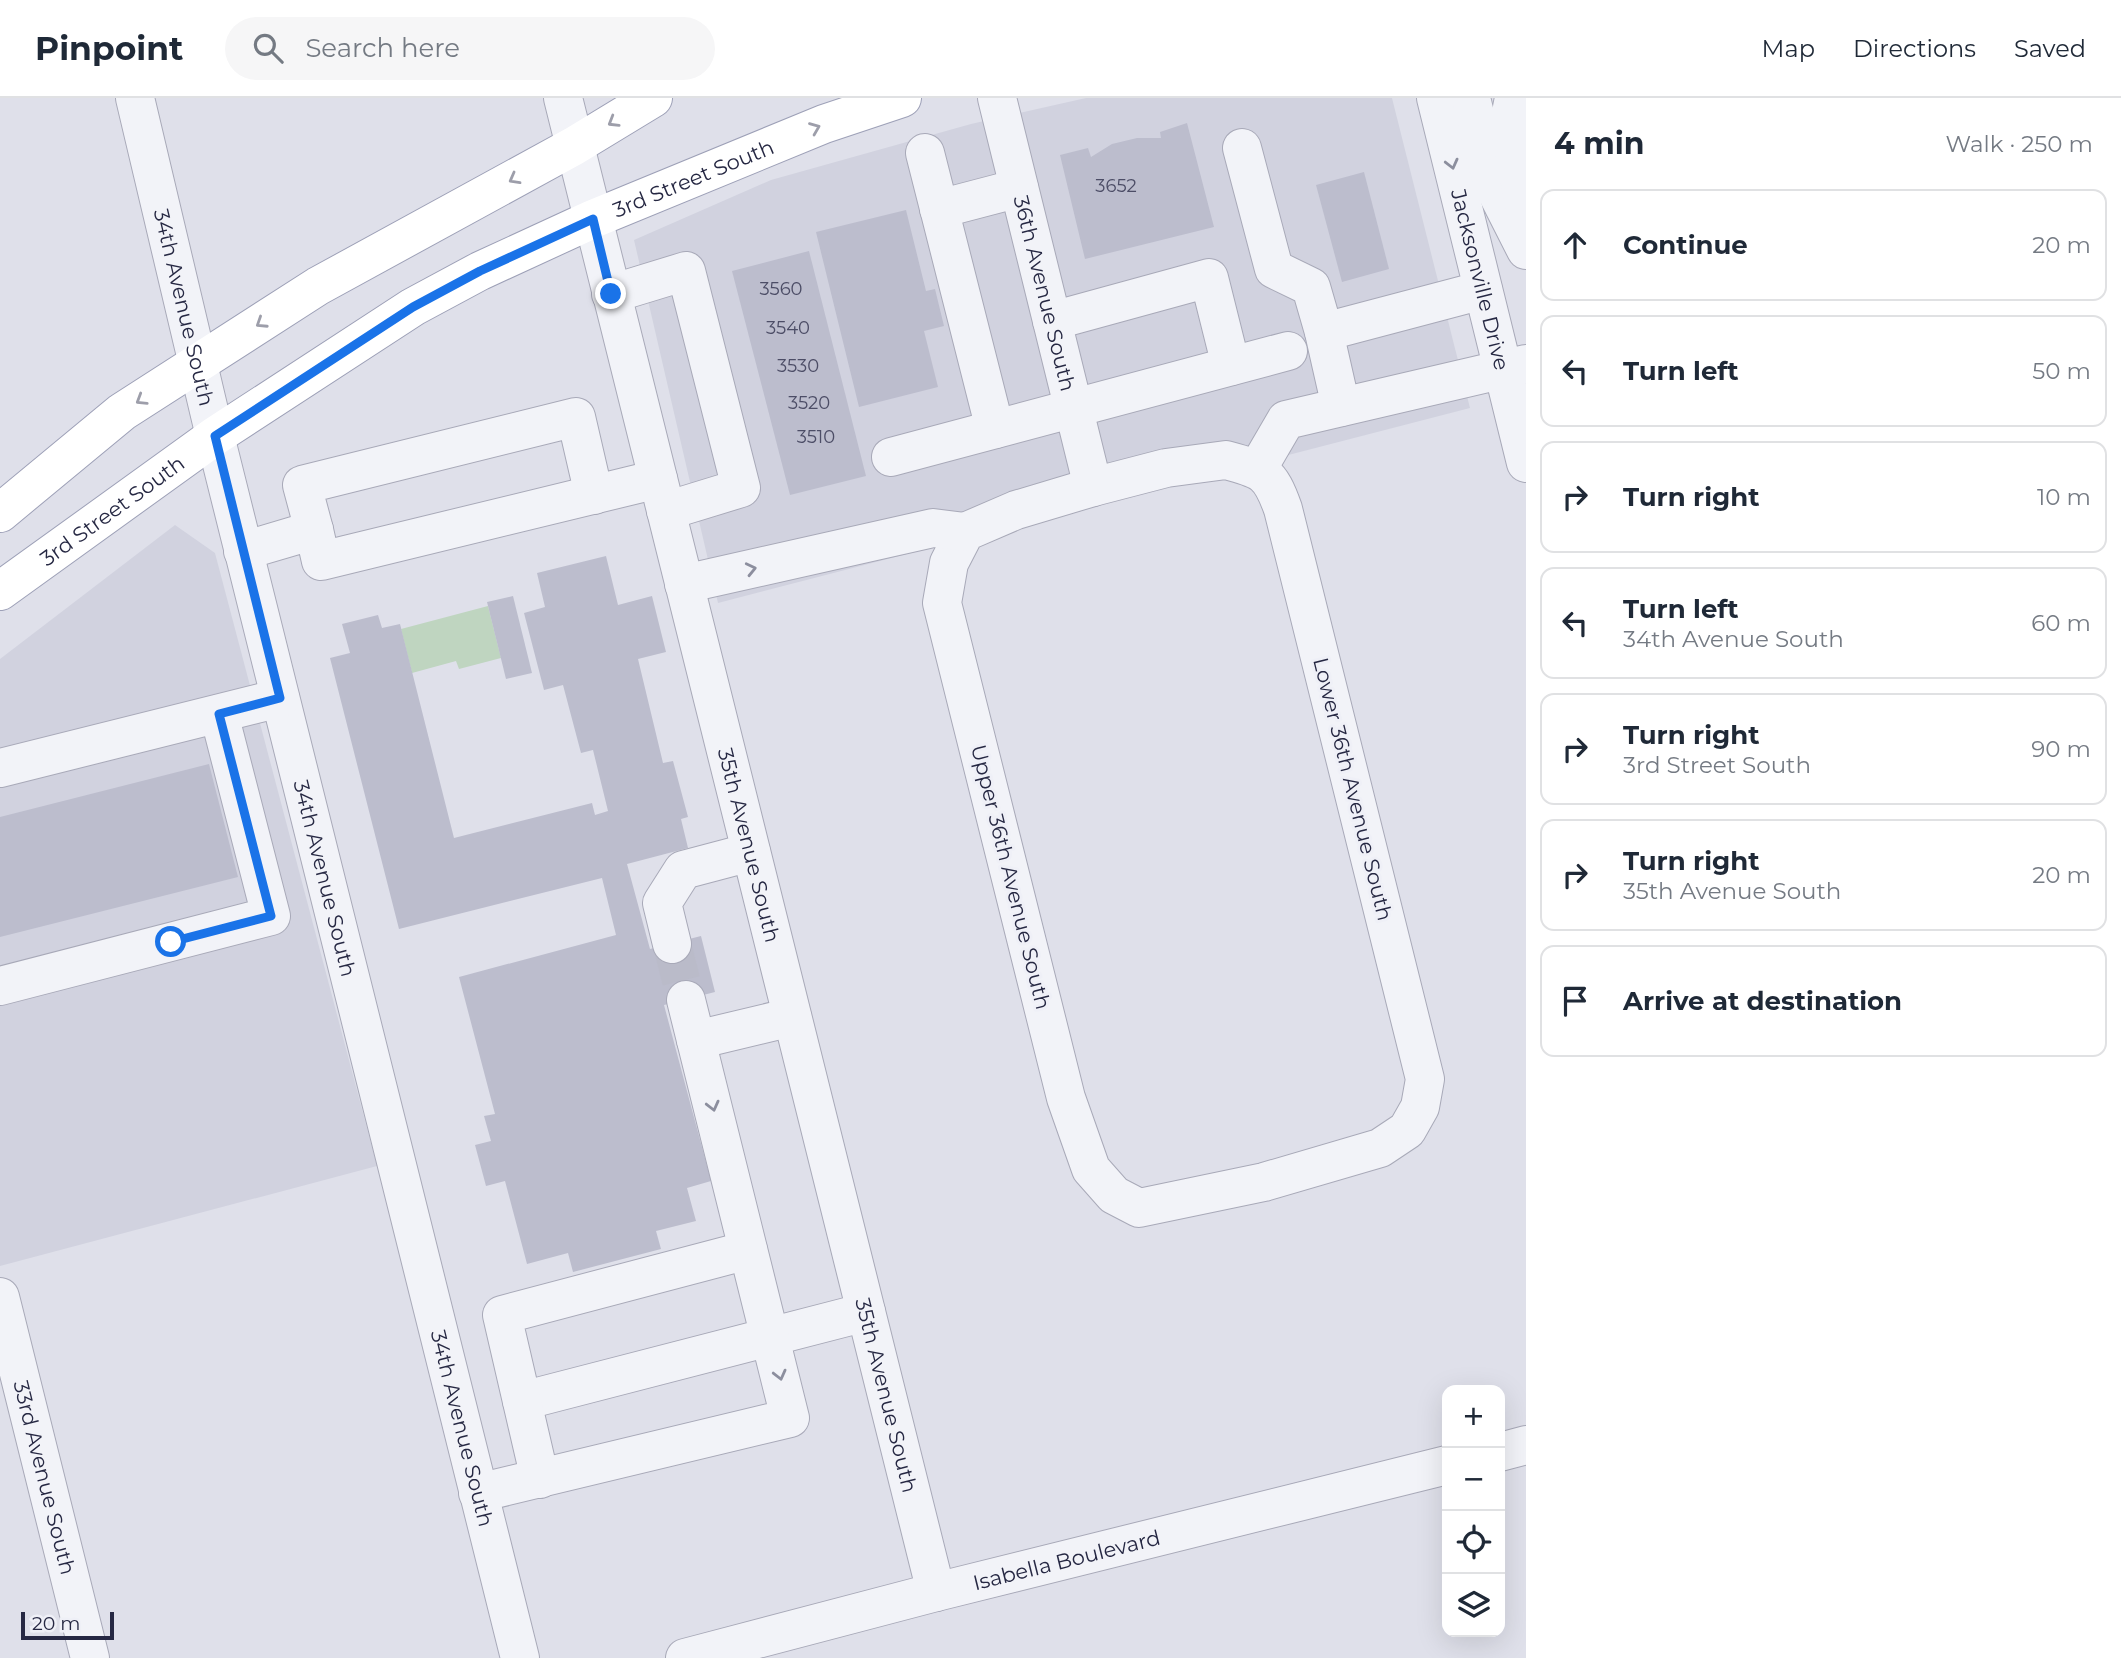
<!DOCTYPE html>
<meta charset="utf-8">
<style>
:root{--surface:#fff;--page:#f6f6f7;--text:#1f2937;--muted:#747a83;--line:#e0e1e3}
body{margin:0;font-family:Montserrat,sans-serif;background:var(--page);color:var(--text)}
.controls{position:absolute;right:21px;bottom:21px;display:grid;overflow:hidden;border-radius:14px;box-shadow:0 7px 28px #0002}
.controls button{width:63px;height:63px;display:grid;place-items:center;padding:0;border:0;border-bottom:2px solid var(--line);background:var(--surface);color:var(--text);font:35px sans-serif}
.scale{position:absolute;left:21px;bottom:18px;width:93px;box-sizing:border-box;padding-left:7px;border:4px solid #262843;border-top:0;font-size:19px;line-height:24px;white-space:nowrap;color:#262843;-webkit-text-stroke:5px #eff0f7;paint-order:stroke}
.stop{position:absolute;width:21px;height:21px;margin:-16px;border:5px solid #1a73e8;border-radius:50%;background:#fff}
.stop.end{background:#1a73e8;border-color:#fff;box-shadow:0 2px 7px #0008}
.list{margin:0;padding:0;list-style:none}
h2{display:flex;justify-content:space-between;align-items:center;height:91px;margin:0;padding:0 28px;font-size:30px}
h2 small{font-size:23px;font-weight:400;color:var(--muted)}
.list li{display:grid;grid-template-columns:46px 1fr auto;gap:21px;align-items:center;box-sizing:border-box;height:112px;margin:0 14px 14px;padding:0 14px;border:2px solid var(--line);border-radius:14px}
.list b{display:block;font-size:26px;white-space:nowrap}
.list p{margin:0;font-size:23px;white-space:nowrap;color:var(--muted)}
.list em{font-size:23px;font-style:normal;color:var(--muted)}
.icon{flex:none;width:38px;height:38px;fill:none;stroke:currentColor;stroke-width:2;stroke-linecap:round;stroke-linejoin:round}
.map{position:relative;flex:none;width:1526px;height:1560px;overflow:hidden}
header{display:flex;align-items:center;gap:42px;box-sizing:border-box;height:98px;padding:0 35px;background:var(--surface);border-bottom:2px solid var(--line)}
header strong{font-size:33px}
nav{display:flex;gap:38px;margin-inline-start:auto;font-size:24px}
.search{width:490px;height:63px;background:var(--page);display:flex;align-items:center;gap:18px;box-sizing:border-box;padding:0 24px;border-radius:38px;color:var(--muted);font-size:26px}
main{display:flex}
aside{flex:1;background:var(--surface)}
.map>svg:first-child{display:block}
</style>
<header>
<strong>Pinpoint</strong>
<div class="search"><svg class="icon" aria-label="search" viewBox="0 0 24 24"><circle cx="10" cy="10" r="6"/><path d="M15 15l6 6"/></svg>Search here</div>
<nav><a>Map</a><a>Directions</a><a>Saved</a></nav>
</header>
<main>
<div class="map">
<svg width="1526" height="1560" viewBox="0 0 1526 1560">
<rect width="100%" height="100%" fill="#dfe0ea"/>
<!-- built -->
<g fill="#d1d2df">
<path d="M1086 0H1392L1470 310 718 505 634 142 771 82 971 26Z"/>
<path d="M175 427 215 455 377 1068 0 1168V561Z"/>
</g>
<!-- green -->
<path fill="#bfd5c0" d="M488 508 501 560 459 571 456 563 412 575 401 531Z"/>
<!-- building -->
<g fill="#bcbdcd">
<path d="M1187 25 1214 129 1085 161 1060 57 1088 50 1091 59 1112 46 1137 40H1161L1160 34Z"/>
<path d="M1364 74 1389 171 1342 184 1316 87Z"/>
<path d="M906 112 926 193 935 191 944 228 924 233 938 289 859 309 816 134Z"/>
<path d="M809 153 866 378 790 397 732 173Z"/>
<path d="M606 458 618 507 652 498 666 554 638 561 663 665 673 663 688 719 681 721 688 750 627 766 650 851 701 838 715 894 664 907 711 1083 687 1090 696 1123 656 1133 661 1151 573 1174 568 1155 527 1166 505 1083 486 1088 475 1047 491 1043 484 1018 495 1016 459 879 616 837 602 780 399 831 330 560 350 555 342 526 378 517 382 530 400 526 454 740 592 705 595 717 608 713 593 652 581 655 563 587 544 592 524 515 545 509 537 475Z"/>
<path d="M513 498 532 575 506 581 487 504Z"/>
<path d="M209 666 238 779 0 839V719Z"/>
</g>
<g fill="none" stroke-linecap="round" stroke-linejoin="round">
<!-- minor-tunnel -->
<path stroke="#babbc9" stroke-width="38" stroke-dasharray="38 19" stroke-linecap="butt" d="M672 846 686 902"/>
<!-- minor casing -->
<g stroke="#a8a9b8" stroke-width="40">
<g id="minor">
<path id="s1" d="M135 0 215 338 520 1560"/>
<path id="s2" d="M563 0 936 1494"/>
<path id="s3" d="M997 0 1093 389"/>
<path id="s4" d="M1436 0 1526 365"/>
<path d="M1471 0 1492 85 1526 152"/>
<path d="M1514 0 1509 25 1526 117"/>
<path d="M1242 50 1274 171 1311 189 1324 234 1341 309"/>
<path d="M925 55 995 331"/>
<path d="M939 111 1019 90"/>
<path d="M611 196 686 173 741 390 666 413"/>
<path d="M1052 223 1209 180 1231 268"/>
<path d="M1324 234 1483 192"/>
<path d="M891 359 1288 253"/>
<path d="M1226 362C1263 372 1270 374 1283 411L1425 981 1420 1009 1407 1032 1380 1050 1264 1084 1139 1110 1114 1097 1091 1071 1066 1000 942 505 949 465 965 434 1016 412 1093 389 1166 370Z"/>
<path d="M1258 370 1286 322 1526 266"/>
<path d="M314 432 302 387 576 319 594 397"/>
<path d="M243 453 314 432 321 463 658 381"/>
<path d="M684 486 933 430 965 434"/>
<path d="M0 670 280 600"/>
<path d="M672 846 662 805 683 772 751 754"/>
<path d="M0 888 271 818 219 616"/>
<path d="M696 942 792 919"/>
<path id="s5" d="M0 1199 90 1560"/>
<path d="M522 1303 866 1214"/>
<path d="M1500 1354 1526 1347"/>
<path d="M540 1381 502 1217 748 1152"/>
<path d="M478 1395 790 1320 686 902"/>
<path id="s6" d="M685 1560 936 1494 1447 1367"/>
</g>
</g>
<!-- major casing -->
<g stroke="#9da0b7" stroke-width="40">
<g id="major">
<path d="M0 415 122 314 318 188 574 48 653 0"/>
<path id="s7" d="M0 493 215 338 413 209 480 173 593 121 824 26 902 0"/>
</g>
</g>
<!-- minor -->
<use href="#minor" stroke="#f2f3f8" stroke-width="38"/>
<!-- major -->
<use href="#major" stroke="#fff" stroke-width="38"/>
</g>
<!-- one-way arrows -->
<defs><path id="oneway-chevron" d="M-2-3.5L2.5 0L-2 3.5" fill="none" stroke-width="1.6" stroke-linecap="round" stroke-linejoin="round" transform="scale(1.75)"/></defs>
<g stroke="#9d9eaa">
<use href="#oneway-chevron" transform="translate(613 24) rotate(149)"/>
<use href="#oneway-chevron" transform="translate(815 30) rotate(-22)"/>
<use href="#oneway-chevron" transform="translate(514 81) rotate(151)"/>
<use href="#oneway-chevron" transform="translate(261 225) rotate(147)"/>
<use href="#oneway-chevron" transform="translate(141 302) rotate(148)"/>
</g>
<g stroke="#8c8e9e">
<use href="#oneway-chevron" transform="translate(1452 66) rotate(76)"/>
<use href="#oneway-chevron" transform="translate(751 471) rotate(-13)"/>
<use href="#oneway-chevron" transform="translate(713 1008) rotate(76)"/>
<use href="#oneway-chevron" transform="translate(780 1277) rotate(76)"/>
</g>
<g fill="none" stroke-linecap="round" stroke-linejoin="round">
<!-- route -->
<path stroke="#1a73e8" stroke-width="9" d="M171 844 271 818 219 616 280 600 215 338 413 209 480 173 593 121 611 196"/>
</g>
<g text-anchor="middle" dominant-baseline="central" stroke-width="6" stroke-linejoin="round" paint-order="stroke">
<!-- number labels -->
<g font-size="18" fill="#4c4d66">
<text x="1116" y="88">3652</text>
<text x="781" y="191">3560</text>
<text x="788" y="230">3540</text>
<text x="798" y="268">3530</text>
<text x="809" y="305">3520</text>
<text x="816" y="339">3510</text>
</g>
<!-- street labels -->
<g font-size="21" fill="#262843" stroke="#eff0f7">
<text stroke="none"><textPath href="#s7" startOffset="810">3rd Street South</textPath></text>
<text stroke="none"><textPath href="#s4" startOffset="187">Jacksonville Drive</textPath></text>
<text stroke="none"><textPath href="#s3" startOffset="201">36th Avenue South</textPath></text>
<text stroke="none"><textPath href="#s1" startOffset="215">34th Avenue South</textPath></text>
<text stroke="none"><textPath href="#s7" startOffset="138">3rd Street South</textPath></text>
<text transform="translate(1353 691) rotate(76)">Lower 36th Avenue South</text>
<text stroke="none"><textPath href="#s2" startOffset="770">35th Avenue South</textPath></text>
<text transform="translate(1011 779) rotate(76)">Upper 36th Avenue South</text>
<text stroke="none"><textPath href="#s1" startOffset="803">34th Avenue South</textPath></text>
<text stroke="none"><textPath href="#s2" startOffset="1337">35th Avenue South</textPath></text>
<text stroke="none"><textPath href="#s1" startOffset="1370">34th Avenue South</textPath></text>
<text stroke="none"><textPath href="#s5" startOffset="186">33rd Avenue South</textPath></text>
<text stroke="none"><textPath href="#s6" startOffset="394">Isabella Boulevard</textPath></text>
</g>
</g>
</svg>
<div class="controls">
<button>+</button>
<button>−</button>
<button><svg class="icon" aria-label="locate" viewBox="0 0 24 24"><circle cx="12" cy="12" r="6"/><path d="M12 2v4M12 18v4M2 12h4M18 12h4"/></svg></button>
<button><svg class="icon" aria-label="layers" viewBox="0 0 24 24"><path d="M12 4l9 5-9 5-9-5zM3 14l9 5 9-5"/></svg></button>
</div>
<div class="scale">20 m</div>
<div class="stop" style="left:171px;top:844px"></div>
<div class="stop end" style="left:611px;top:196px"></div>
</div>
<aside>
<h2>4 min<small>Walk · 250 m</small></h2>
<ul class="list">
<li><svg class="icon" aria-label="ahead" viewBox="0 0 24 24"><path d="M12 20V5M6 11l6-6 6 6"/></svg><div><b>Continue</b></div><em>20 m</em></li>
<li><svg class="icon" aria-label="left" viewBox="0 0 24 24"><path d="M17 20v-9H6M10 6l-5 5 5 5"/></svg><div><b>Turn left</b></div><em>50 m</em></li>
<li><svg class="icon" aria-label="right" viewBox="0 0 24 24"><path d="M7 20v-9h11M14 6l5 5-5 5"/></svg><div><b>Turn right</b></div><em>10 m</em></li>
<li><svg class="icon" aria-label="left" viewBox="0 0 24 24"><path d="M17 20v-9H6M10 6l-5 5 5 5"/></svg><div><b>Turn left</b><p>34th Avenue South</p></div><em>60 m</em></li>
<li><svg class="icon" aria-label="right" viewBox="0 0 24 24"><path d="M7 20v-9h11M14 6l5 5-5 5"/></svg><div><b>Turn right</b><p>3rd Street South</p></div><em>90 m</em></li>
<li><svg class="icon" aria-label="right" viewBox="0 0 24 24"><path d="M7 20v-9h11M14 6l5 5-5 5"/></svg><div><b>Turn right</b><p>35th Avenue South</p></div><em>20 m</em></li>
<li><svg class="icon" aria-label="arrive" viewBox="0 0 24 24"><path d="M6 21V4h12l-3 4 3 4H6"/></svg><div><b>Arrive at destination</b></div></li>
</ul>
</aside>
</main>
